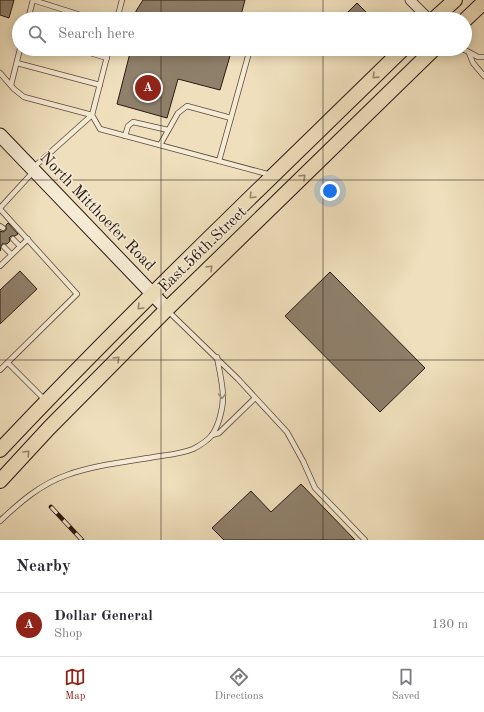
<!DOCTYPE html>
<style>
:root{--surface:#fff;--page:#f2f2f3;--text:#2b2b33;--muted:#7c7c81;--line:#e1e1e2;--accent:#8f2418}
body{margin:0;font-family:"Old Standard TT",serif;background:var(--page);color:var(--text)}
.you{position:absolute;left:330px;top:191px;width:14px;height:14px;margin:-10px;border:3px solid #fff;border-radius:50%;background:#1a73e8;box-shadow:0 0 0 6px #1a73e833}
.badge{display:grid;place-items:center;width:26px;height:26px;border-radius:50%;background:var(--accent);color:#fff;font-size:13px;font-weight:700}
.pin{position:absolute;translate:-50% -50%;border:2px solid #fff;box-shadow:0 1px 4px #0006}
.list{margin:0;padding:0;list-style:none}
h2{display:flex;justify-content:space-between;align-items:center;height:52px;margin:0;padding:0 16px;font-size:17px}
h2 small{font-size:13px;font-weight:400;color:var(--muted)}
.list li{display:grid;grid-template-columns:26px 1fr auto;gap:12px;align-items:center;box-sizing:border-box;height:64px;padding:0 16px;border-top:1px solid var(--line)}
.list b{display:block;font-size:15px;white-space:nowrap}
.list p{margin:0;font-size:13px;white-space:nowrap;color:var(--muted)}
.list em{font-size:13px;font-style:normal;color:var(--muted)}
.icon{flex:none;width:22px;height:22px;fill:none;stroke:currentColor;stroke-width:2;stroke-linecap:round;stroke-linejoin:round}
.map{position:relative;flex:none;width:484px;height:540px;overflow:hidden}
.search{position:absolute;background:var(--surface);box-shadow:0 2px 10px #0003;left:12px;right:12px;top:12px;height:44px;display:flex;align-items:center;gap:10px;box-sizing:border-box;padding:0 14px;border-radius:22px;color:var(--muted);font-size:15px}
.sheet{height:116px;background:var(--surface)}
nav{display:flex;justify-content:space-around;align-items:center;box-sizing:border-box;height:56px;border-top:1px solid var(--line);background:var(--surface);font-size:11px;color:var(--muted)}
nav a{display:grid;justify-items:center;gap:2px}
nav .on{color:var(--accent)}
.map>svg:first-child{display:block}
</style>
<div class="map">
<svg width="484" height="540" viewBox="0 0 484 540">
<rect width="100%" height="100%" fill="#efdfbc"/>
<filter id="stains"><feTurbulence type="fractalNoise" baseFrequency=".005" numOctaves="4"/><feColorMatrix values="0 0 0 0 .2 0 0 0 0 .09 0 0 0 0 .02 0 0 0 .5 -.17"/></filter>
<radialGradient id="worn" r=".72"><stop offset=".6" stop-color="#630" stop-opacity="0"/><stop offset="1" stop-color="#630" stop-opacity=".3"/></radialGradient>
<!-- building -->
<g fill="#8f806b" stroke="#281914">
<path d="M0 0H14L9 18 0 15Z"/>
<path d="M143 0H245L240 19H135L136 11Z"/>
<path d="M357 3 373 19H355L348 12Z"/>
<path d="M131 49H232L220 90 178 79 167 118 117 104Z"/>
<path d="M8 223 18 234 15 236H11L9 238 10 241 7 244H2L0 251V231L3 232 6 230V225Z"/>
<path d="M20 271 37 289 0 324V290Z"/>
<path d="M330 272 425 368 380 412 285 316Z"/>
<path d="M301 484 355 540H224L212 528 251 491 271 512Z"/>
</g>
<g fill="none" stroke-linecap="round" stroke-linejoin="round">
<!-- lane casing -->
<g stroke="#5a4a3e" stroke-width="6">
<g id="lane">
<path d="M33 0 93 19"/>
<path d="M28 19 33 0"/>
<path d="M117 19 122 0"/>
<path d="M265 19 267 17"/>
<path d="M77 49 107 58"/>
<path d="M109 49 92 115 100 129 271 175"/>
<path d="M463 49 478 57H484"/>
<path d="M469 53 473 63 484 76"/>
<path d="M17 63 100 85"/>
<path d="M0 73 14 89 24 97 92 115 34 167"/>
<path d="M11 85 20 49"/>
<path d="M125 136 128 126 133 122 168 130"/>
<path d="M160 145 178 113 187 106 231 118"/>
<path d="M219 161 250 49"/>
<path d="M0 208 33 172"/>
<path d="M0 209 77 294 0 370"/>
<path d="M0 226 3 228"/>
<path d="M13 239 20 246"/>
<path d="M4 247 11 254"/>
<path d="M0 266 28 239"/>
<path d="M168 311 238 379 287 432 303 461 315 488 365 540"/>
<path d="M8 363 45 400"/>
<path d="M212 435 219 433 255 398"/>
<path d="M0 521C20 502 41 484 67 475 95 465 125 462 154 457 167 455 181 454 193 449 199 446 208 440 212 435 219 425 223 408 223 397 223 384 219 370 217 357"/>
</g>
</g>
<!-- street casing -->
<g stroke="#5a4a3e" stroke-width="11">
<path id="street" d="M410 0 429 19"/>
</g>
<!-- secondary casing -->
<g stroke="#281914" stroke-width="15">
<path id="secondary" d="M0 135 167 309"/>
</g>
<!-- primary casing -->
<g stroke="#281914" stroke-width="16">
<g id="primary">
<path d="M434 19 455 0"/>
<path d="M465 20 484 2"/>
<path d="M0 450C130 312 268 181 403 49"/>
<path d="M0 481 49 428 167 309 434 49"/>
</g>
</g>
<!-- lane -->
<use href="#lane" stroke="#f5ead3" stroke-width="4.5"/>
<!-- street -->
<use href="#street" stroke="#f5ead3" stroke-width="9"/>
<!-- secondary -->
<use href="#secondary" stroke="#f5ead3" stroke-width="13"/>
<!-- primary -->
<use href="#primary" stroke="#efdfbc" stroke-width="14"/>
<!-- rail casing -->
<g stroke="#281914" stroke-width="4.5">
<path id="rail" d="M51 507 82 540"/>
</g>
<!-- rail -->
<use href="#rail" stroke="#f5ead3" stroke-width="3" stroke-dasharray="9" stroke-linecap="butt"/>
</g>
<!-- one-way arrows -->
<defs><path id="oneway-chevron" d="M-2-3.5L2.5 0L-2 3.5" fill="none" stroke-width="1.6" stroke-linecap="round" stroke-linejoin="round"/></defs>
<g stroke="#958670">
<use href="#oneway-chevron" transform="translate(375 76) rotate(136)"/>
<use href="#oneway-chevron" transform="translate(303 177) rotate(-44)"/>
<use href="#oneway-chevron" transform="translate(252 196) rotate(135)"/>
<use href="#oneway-chevron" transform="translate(210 268) rotate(-44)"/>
<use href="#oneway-chevron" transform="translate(140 307) rotate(135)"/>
<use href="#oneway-chevron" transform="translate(117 359) rotate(-45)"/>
<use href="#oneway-chevron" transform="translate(27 453) rotate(-47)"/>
</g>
<use stroke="#998c7d" href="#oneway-chevron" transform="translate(222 396) rotate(90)"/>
<!-- grid -->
<path fill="none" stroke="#281914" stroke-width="1" stroke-opacity="0.55" d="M161 0V19M323 0V19M161 49V540M323 49V540M0 180H484M0 360H484"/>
<g text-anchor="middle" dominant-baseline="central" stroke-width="3.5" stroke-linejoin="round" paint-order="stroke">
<!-- street labels -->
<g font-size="16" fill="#281914" stroke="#f5ead3">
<text transform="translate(97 212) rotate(46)">North Mitthoefer Road</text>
<text transform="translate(203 250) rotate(-44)">East 56th Street</text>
</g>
</g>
<rect width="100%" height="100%" filter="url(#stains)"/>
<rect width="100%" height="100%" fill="url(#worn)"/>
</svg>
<div class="you"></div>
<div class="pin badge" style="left:148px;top:88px">A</div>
<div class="search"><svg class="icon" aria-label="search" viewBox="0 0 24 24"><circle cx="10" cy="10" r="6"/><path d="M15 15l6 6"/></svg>Search here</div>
</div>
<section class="sheet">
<h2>Nearby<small></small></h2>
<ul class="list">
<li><span class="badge">A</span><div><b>Dollar General</b><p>Shop</p></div><em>130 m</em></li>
</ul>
</section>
<nav>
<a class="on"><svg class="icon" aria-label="map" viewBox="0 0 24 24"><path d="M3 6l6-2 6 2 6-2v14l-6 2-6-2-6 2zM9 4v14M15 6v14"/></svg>Map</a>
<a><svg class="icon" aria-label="directions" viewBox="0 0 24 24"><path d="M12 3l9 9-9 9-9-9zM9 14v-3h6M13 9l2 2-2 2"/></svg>Directions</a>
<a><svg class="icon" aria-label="saved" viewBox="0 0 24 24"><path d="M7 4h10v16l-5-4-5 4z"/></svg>Saved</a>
</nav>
